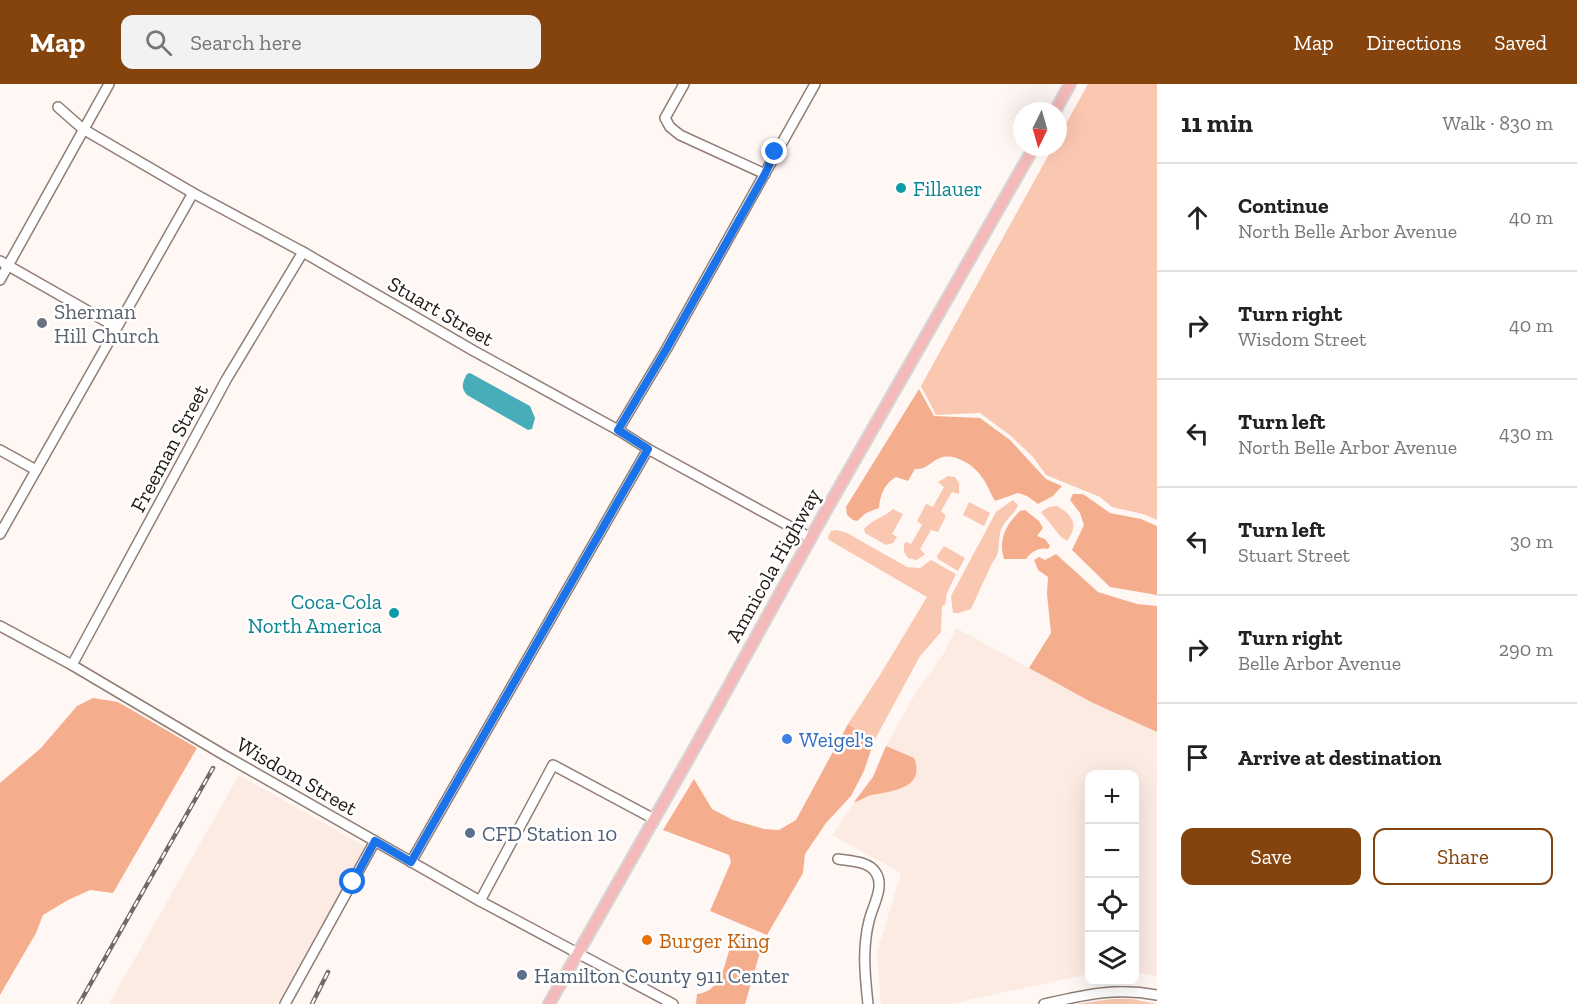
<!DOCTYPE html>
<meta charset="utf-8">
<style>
:root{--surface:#fff;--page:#f2f2f2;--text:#222;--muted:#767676;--line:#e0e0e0;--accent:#85440d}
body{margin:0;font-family:"Zilla Slab",serif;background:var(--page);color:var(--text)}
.controls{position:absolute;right:18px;bottom:18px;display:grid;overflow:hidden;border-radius:12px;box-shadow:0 6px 24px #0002}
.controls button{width:54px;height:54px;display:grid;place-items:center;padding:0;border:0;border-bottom:2px solid var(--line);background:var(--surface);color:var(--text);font:30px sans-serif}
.compass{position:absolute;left:1013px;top:18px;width:54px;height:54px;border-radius:50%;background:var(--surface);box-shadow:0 6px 24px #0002;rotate:185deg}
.stop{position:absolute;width:18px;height:18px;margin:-14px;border:4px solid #1a73e8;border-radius:50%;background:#fff}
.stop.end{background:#1a73e8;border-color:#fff;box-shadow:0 2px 6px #0008}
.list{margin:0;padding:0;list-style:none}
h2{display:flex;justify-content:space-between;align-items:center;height:78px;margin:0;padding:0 24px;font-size:26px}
h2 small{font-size:20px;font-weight:400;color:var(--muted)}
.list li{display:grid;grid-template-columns:39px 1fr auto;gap:18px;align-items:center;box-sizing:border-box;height:108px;padding:0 24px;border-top:2px solid var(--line)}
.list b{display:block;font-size:22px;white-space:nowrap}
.list p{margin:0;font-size:20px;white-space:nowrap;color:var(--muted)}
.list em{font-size:20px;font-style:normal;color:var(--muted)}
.actions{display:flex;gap:12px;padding:18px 24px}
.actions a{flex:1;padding:14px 0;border:2px solid var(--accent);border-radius:12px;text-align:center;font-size:21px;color:var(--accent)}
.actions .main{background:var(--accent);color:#fff}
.icon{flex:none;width:33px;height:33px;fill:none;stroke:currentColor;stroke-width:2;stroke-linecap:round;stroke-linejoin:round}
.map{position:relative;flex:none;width:1157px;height:920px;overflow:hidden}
header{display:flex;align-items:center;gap:36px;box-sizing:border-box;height:84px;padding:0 30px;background:var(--accent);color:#fff}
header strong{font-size:28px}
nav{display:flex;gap:33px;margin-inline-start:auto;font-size:21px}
.search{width:420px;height:54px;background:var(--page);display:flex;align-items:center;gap:15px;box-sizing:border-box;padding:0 21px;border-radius:12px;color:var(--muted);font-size:22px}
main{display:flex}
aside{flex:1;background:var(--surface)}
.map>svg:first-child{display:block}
</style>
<header>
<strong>Map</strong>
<div class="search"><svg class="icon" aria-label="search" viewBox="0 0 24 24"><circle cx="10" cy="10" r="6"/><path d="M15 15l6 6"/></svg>Search here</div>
<nav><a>Map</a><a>Directions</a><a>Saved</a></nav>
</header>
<main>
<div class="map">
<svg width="1157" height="920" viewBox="0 0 1157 920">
<rect width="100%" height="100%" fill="#fff7f3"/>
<!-- built -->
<g fill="#fcebe3">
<path d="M956 544 1091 618 1157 648V892L1135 888 1134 690H1090L1089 890 950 920H881L877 869 901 789 832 751 873 693 886 662 915 610 944 569Z"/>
<path d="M239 691 366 763 277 920H109Z"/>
</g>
<!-- green -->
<g fill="#fac7b0">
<path d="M1088 0H1157V436L1143 430 1112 423 1100 413 1046 391 1033 373 1011 352 980 329 936 331 921 302 1053 63H1058V54Z"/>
<path d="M948 392 955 393 959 399V410L952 408 941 427 946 432 938 448 931 446 920 465 925 470 917 476 908 474 904 468V460L906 458 911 460 922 441 917 437 926 420 933 423 944 403 938 398Z"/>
<path d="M1013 416 1018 421C1015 430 1005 435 1001 446 997 458 1002 468 992 479L971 525 959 529H953L951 512 996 428Z"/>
<path d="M969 418 990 429 984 442 963 431Z"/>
<path d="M1057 422C1073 431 1079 441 1067 457L1061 453 1041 428 1049 423Z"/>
<path d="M893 425 903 430 892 450 897 453 893 459 886 461 865 449 864 445C871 436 885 433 893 425Z"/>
<path d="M837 446 847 449 907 483 920 484 931 476 956 490 947 509 945 521 942 522 941 548 920 572 874 657 848 640 880 591 927 513 829 456 828 453 831 447Z"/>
<path d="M944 462 965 474 958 487 938 475 937 472Z"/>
<path d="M1113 915H1132L1157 920H1076Z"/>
</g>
<!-- forest -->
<g fill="#f5ae8d">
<path d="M919 305 934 332 980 334 1010 356 1046 395 1062 402 1053 412 1038 420 1027 412 1018 409 995 417C990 409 987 399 981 392 974 381 953 368 940 374 930 378 926 386 915 385L908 397 896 393C884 400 880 411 879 424L866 429 857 437 853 436 847 431 846 423Z"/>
<path d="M1073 410H1083L1110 429 1141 435 1157 442V511L1110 503 1072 466 1084 441 1080 429 1070 416Z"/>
<path d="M1025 426 1039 437 1043 444 1037 452 1045 455 1050 462 1048 465C1039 463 1031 468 1026 475H1004C998 455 1006 441 1020 427Z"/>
<path d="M1056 470 1098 508 1137 520 1157 522V648L1091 618 1029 584 1051 549 1047 510 1048 493 1038 486 1034 476 1039 473 1045 476Z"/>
<path d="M93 614 118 618 197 664 113 809 90 806 68 816 43 831 36 849 0 911V699L41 664 77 622Z"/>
<path d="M848 640 874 657 864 687 851 712 826 739 805 770 803 789 767 851 710 827 731 778 729 771 663 746 694 695 712 725 733 736 764 745 779 746 796 736Z"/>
<path d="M886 662 914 674C926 704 893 707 872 711 865 712 861 717 854 718L873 693Z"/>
<path d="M740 855 752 858 761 865 745 920H696L697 910C723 907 724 879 732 858Z"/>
</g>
<!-- water -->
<path fill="#47adb8" d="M470 289 530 322 535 334 532 345 528 346 467 311C460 304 463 297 467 290Z"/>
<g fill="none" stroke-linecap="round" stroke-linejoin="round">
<!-- minor casing -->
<g stroke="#907d75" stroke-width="12">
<g id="minor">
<path d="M684 0 665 34 670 43 680 51 765 90"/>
<path d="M58 23 83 45 193 109 303 168 474 267 618 346 648 365 811 454"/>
<path d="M0 177 116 243"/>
<path d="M0 196 109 0"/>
<path d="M618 346 667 264 815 0"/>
<path d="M0 366 36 386"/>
<path d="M0 450 193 109"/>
<path d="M0 542 72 581 224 671 480 817 673 920"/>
<path d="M72 581 226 296 303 168"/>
<path d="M838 775C850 777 869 777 876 789 885 803 872 823 869 837 862 865 865 892 868 920"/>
<path d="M411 778 648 365"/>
<path d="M480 817 553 681 654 735"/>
<path d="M285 920 375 757"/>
<path d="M1044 920C1084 911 1116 903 1157 911"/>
</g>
</g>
<!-- major casing -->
<g stroke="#d7d5d5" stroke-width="14">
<g id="major">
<path d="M1055 27 1070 0"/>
<path d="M549 920 694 665 824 430 1034 63"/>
</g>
</g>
<!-- minor -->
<use href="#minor" stroke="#fff" stroke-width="9"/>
<!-- major -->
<use href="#major" stroke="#f4bab9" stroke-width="10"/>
<!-- rail casing -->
<g stroke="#706965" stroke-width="4.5">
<g id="rail">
<path d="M79 920 213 684"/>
<path d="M312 920 328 888"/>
</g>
</g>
<!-- rail -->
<use href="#rail" stroke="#fff" stroke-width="2" stroke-dasharray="7" stroke-linecap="butt"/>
</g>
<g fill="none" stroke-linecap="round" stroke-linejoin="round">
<!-- route -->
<path stroke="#1a73e8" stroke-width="8" d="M353 798 375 757 411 778 648 365 618 346 667 264 765 90 775 68"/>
</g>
<!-- markers -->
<g fill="#0f9aa8" stroke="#fff" stroke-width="2">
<circle cx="901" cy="104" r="6"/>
<circle cx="394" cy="529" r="6"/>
</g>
<circle fill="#6b7280" stroke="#fff" stroke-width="2" cx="42" cy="239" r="6"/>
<circle fill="#3f7fe0" stroke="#fff" stroke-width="2" cx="787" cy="655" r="6"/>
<g fill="#5c6f8a" stroke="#fff" stroke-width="2">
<circle cx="470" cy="749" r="6"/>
<circle cx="522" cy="891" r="6"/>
</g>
<circle fill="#e8710a" stroke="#fff" stroke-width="2" cx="647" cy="856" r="6"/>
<g text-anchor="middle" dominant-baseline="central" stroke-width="5" stroke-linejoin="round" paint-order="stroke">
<!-- culture labels -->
<g font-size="21" fill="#0d838f" stroke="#fff" text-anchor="start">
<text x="913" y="104">Fillauer</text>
<text x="382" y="517" text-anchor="end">Coca-Cola<tspan x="382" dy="24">North America</tspan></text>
</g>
<!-- worship labels -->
<g font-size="21" fill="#5b616d" stroke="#fff" text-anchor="start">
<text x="54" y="227">Sherman<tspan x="54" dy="24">Hill Church</tspan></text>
</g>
<!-- street labels -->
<g font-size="21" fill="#1f1814" stroke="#fff">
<text transform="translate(441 227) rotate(30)">Stuart Street</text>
<text transform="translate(169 364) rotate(-62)">Freeman Street</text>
<text transform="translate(773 481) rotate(-61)">Amnicola Highway</text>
<text transform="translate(297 692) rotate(30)">Wisdom Street</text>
</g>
<!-- shop labels -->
<g font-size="21" fill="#366cbe" stroke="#fff" text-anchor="start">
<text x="799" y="655">Weigel's</text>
</g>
<!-- service labels -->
<g font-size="21" fill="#4e5e75" stroke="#fff" text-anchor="start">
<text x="482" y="749">CFD Station 10</text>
<text x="534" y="891">Hamilton County 911 Center</text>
</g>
<!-- food labels -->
<g font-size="21" fill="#c56008" stroke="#fff" text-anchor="start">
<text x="659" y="856">Burger King</text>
</g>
</g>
</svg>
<div class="controls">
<button>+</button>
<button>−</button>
<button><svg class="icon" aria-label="locate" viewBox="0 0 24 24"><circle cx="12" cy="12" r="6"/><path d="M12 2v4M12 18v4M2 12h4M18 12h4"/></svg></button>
<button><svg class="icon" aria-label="layers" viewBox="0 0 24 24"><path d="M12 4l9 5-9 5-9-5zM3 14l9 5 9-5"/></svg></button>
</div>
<svg class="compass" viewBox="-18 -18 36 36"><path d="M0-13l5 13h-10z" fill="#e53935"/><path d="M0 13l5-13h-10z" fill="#767676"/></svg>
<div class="stop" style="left:353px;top:798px"></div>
<div class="stop end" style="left:775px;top:68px"></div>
</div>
<aside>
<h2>11 min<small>Walk · 830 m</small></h2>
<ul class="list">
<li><svg class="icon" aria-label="ahead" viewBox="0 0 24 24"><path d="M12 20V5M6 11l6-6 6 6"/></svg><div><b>Continue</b><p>North Belle Arbor Avenue</p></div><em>40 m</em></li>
<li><svg class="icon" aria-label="right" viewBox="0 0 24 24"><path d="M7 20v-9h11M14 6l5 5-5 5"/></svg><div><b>Turn right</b><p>Wisdom Street</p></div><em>40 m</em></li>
<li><svg class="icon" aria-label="left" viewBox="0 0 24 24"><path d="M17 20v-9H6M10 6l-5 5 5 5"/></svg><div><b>Turn left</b><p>North Belle Arbor Avenue</p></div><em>430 m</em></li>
<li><svg class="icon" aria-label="left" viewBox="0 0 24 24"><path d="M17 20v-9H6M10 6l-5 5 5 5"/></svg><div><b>Turn left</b><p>Stuart Street</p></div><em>30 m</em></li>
<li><svg class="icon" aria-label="right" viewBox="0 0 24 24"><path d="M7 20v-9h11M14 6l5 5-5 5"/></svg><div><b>Turn right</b><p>Belle Arbor Avenue</p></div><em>290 m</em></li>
<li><svg class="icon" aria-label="arrive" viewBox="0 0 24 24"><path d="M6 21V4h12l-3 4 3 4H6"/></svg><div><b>Arrive at destination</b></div></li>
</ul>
<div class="actions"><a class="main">Save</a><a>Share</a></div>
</aside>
</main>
